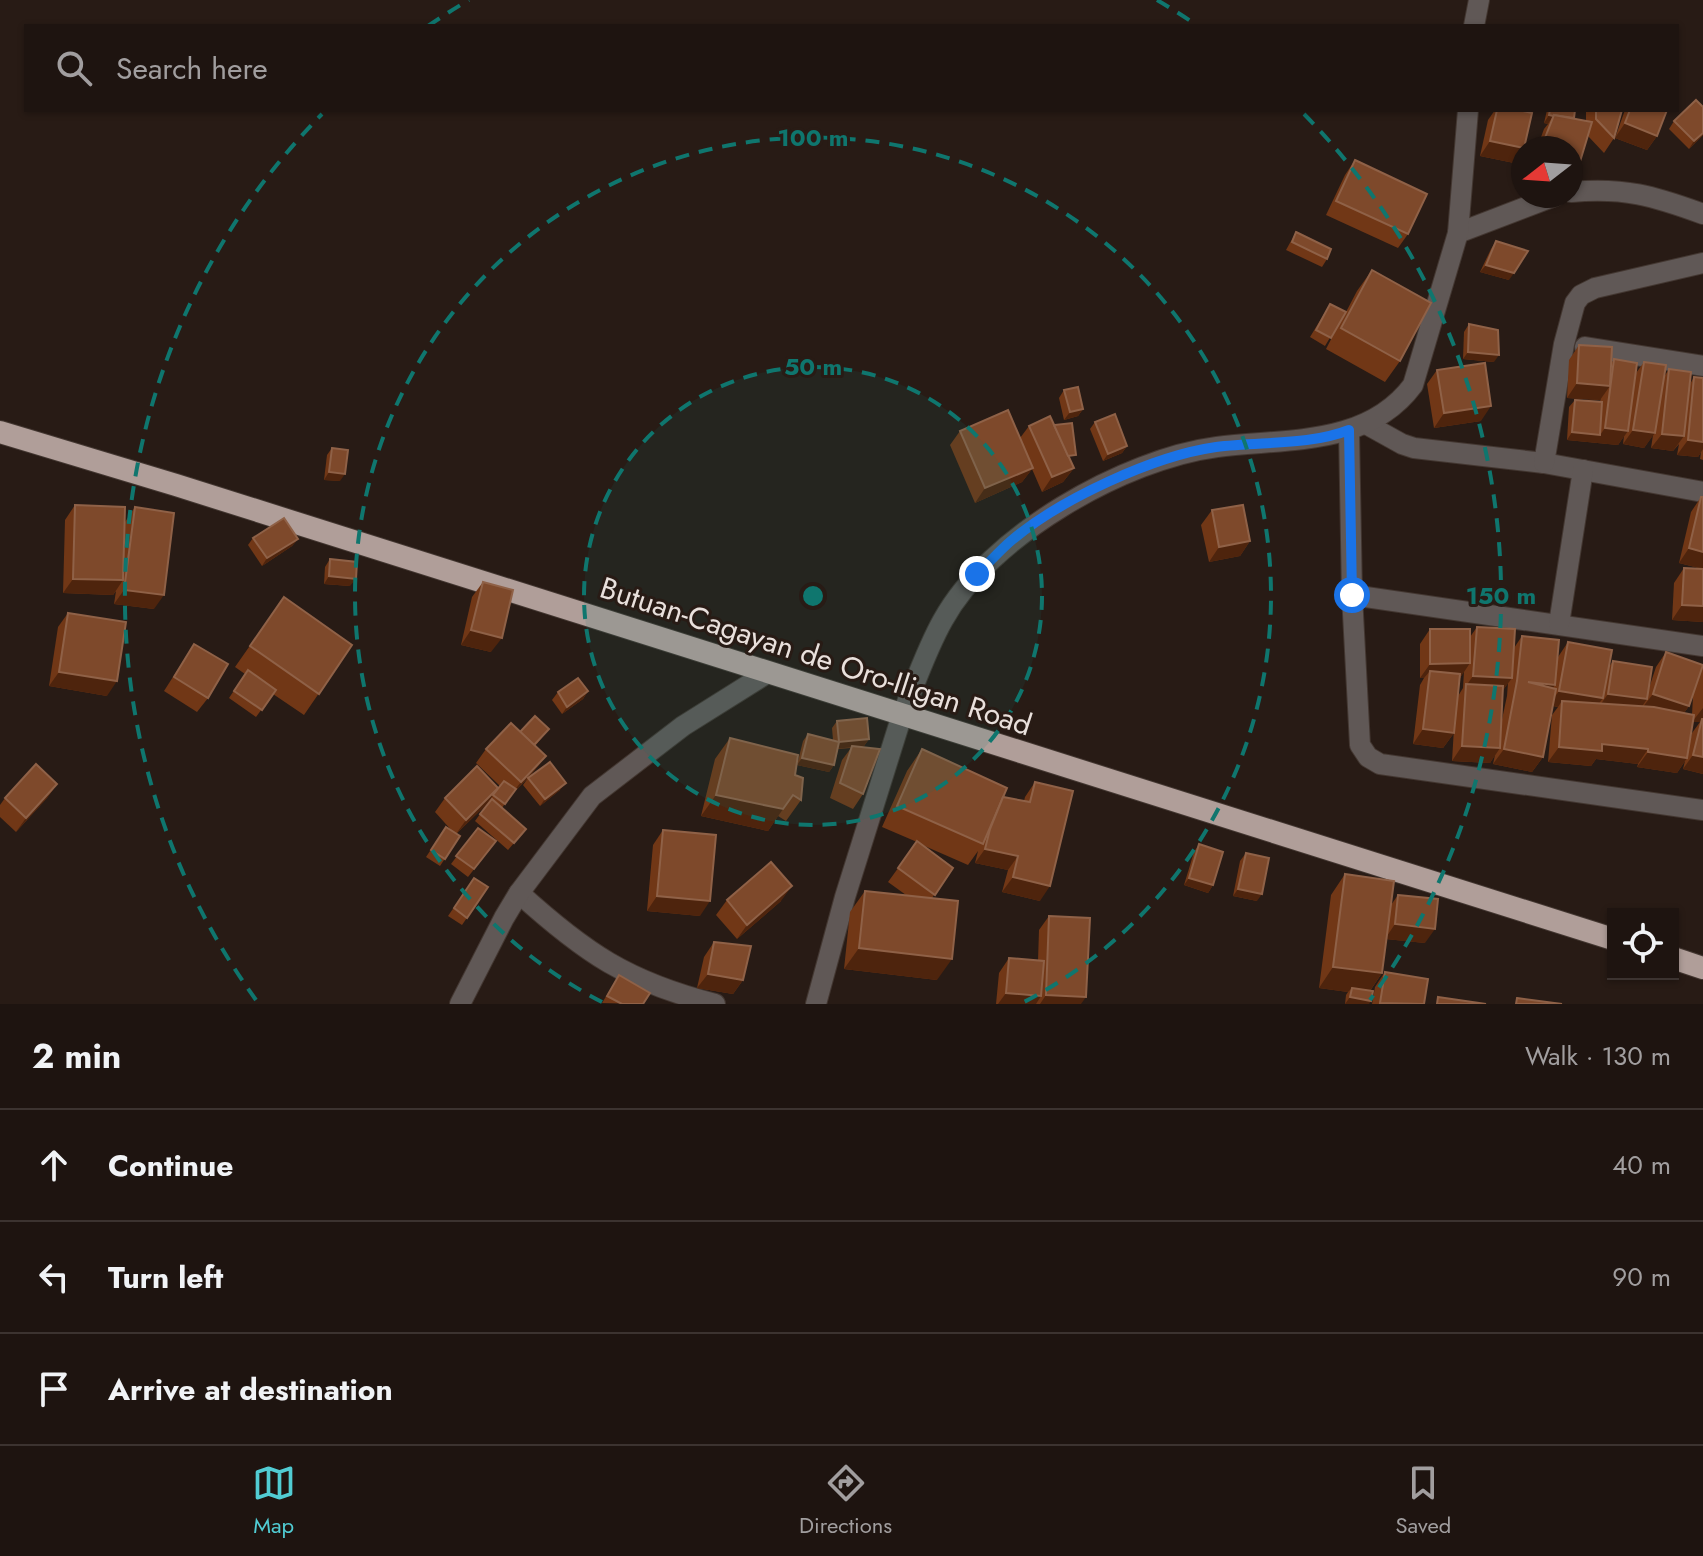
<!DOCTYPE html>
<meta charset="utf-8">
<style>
:root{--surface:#1e1410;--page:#2b211e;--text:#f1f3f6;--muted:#a19e9f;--line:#3c3330;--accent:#51ccd3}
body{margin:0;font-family:Jost,sans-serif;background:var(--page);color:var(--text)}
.controls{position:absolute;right:24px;bottom:24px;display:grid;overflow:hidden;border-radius:0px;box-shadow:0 2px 6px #0004}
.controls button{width:72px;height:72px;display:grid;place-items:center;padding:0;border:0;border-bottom:2px solid var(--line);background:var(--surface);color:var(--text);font:40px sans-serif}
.compass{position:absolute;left:1511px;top:136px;width:72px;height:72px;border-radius:50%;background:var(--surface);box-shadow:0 2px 6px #0004;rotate:253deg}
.stop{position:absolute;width:24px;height:24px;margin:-18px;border:6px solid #1a73e8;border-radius:50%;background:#fff}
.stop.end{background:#1a73e8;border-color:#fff;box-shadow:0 2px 8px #0008}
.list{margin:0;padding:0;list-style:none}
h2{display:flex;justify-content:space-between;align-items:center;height:104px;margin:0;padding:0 32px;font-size:34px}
h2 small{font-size:26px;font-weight:400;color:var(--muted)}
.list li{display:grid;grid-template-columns:52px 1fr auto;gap:24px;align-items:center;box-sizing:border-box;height:112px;padding:0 32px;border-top:2px solid var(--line)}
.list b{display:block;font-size:30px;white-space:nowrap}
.list em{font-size:26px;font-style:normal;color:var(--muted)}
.icon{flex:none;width:44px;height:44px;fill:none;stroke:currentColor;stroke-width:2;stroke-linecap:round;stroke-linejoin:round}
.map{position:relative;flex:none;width:1703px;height:1004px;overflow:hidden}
.search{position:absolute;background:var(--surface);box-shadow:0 2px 6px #0004;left:24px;right:24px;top:24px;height:88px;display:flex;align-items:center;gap:20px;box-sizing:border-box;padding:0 28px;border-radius:0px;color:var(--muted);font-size:30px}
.sheet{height:440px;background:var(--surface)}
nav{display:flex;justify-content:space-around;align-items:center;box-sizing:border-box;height:112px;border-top:2px solid var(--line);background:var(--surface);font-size:22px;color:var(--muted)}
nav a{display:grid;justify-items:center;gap:4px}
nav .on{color:var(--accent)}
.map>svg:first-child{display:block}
</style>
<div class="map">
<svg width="1703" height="1004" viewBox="0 0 1703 1004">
<rect width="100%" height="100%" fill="#281b15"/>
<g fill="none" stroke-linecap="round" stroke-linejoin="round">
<!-- minor casing -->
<g stroke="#433731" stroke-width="22">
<g id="minor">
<path d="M1571 192C1624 187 1654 196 1703 214"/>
<path d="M1458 233 1555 196"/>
<path d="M1585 347 1703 366"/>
<path d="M1366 424 1402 444 1414 448 1544 463 1703 492"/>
<path d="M1349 430 1352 595 1360 745 1368 757 1380 764 1703 810"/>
<path d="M1544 463 1564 344 1575 303 1581 295 1595 288 1703 263"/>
<path d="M1352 595 1703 646"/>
<path d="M1559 624 1583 470"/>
<path d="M519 893C585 953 628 982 715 1004"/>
<path d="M816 1004 845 897 902 715"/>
</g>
</g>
<!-- tertiary casing -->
<g stroke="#433731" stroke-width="22">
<g id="tertiary">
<path d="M1474 26 1479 0"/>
<path d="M902 715C915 684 926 650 943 620 989 536 1124 459 1217 447 1286 438 1367 447 1413 385L1458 233 1468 110"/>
<path d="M460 1004 504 918 519 893 592 796 683 726 769 672"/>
</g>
</g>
<!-- trunk casing -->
<g stroke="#433731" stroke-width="24">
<g id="trunk">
<path d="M0 432 176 485 1613 939"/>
<path d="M1673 958 1703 968"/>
</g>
</g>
<!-- minor -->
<use href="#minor" stroke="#605856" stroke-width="20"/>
<!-- tertiary -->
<use href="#tertiary" stroke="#605856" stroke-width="20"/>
<!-- trunk -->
<use href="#trunk" stroke="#b09e99" stroke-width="22"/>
</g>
<!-- wall -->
<g fill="#713716" fill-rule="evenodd">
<path d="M1495 110H1519L1523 150 1514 163 1480 156 1488 120Z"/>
<path d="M1547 110H1575L1574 118 1586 121V110H1622L1614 138 1604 153 1588 136 1571 148H1537L1544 129 1548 124 1544 123Z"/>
<path d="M1625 110H1667L1657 136 1647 150 1615 138Z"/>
<path d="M1674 121 1703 135 1689 149 1669 129Z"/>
<path d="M1355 160 1408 234 1398 248 1326 215 1345 175Z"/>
<path d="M1296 232 1327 259 1322 267 1286 250Z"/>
<path d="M1496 241 1509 280 1480 272 1491 249Z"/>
<path d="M1372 270 1400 361 1385 382 1326 349 1343 316 1325 346 1310 337 1330 304 1346 312 1357 291Z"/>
<path d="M1469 324 1494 362 1463 359 1464 332Z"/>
<path d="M1579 345 1611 364 1614 359 1636 373 1644 362 1664 377 1669 369 1690 384 1694 377 1703 442V460L1700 459 1701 452 1698 457 1677 455 1679 444 1673 451 1651 448 1653 435 1644 448 1623 444 1624 436 1618 445 1567 440 1569 407 1575 400 1600 402 1601 398 1600 400 1567 398 1569 360Z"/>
<path d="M1437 370 1481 421 1434 428 1427 384Z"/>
<path d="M1064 390 1083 409 1078 416 1064 420 1059 398Z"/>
<path d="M1095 422 1127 446 1122 453 1103 461 1090 429Z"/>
<path d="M1029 426 1071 462 1074 468 1063 482 1042 492 1032 469 1022 482 975 503 950 445 960 431 1020 438Z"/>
<path d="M332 448 340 481 324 480 327 455Z"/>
<path d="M1701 497 1703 569 1679 563 1691 512Z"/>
<path d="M75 505 125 522 135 507 154 609 114 604 116 591 113 595 63 593 65 520Z"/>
<path d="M1212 510 1250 541 1240 556 1209 562 1201 525Z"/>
<path d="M253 538 298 539 292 546 262 566 248 545Z"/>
<path d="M330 559 350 586 324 584 325 567Z"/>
<path d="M1684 568 1703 622 1672 620 1674 583Z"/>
<path d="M483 582 491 652 461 645 472 597Z"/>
<path d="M284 597 352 645 304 715 273 694 256 717 229 698 245 674 235 667Z"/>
<path d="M68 613 107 696 49 686 58 627Z"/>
<path d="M1477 627 1514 648 1522 636 1558 657 1568 642 1608 668 1613 661 1649 688 1656 667 1666 652 1703 665V774L1683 769 1685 761 1677 773 1637 767 1638 764 1596 759 1591 766 1548 762 1552 715 1558 707 1553 706 1543 757 1532 772 1493 764 1495 755 1490 763 1452 761 1454 728V733L1443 748 1413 744 1420 685 1424 678H1420V644L1430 629 1470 637ZM1464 671 1463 688 1458 696 1460 678ZM1508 683 1507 696 1501 724 1503 690ZM1693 696 1692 715 1684 713 1689 706ZM1692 722H1700L1692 733 1689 745Z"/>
<path d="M194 644 208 698 197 712 164 691Z"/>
<path d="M588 691 583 699 562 714 552 700 558 692Z"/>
<path d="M837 721 869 739 864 746 860 747 863 794 853 809 830 798 842 760 851 748 838 749 834 765 829 772 797 765 803 741 808 734 833 740 832 728Z"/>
<path d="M549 729 535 746 546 756 528 778 560 790 540 806 523 785 528 778 510 796 502 808 526 829 508 850 475 821 488 803 456 834 460 836 440 866 426 857 446 827 453 832 435 812 445 798 498 788 500 786 476 763 486 749 520 732Z"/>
<path d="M730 738 795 775 801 800 786 821 778 816 768 831 701 816 715 759Z"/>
<path d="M922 749 1003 797 1024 801 1025 797 1035 782 1040 901 1002 892 1008 870 975 863 978 851 968 865 920 844 953 868 932 898 937 980 844 969 850 912 865 891 906 895 888 882 917 842 882 827 907 771Z"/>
<path d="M57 784 47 798 16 832 0 817V805L5 798Z"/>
<path d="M478 828 496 841 468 877 451 864Z"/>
<path d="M663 830 700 916 647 911 653 845Z"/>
<path d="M1199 844 1213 885 1208 893 1184 885 1194 852Z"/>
<path d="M1246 853 1257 901 1233 896 1240 861Z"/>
<path d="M1345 874 1391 905 1398 895 1425 943 1386 939 1382 973 1370 991 1369 1004H1345L1346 995 1348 992 1319 988 1331 895Z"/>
<path d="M474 878 488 887 462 925 448 916Z"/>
<path d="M727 900 781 901 737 939 716 915Z"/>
<path d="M1049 916 1081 1004H996L999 973 1009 958 1038 961 1039 930Z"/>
<path d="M714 942 743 980 733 994 697 988 704 957Z"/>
<path d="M1385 972 1424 1004H1372L1375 987Z"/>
<path d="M619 975 643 1004 602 1003Z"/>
</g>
<!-- shaded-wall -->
<g fill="#4e240d">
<path d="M1549 115 1553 116 1548 124 1544 123Z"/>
<path d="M1625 123 1657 136 1647 150 1615 138Z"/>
<path d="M1703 133V135L1689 149 1694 141Z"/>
<path d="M1490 141 1523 148V150L1514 163 1480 156Z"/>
<path d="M1571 164 1579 165 1571 177Z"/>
<path d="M1486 265 1514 273 1509 280 1480 272Z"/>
<path d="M1468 352 1499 355 1494 362 1463 359Z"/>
<path d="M1577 383 1610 386 1600 400 1567 398Z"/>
<path d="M1491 406 1481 421 1434 428 1444 413Z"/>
<path d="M1083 409 1078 416 1064 420 1070 412Z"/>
<path d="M1605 428 1628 431 1618 445 1567 440 1572 432 1600 435Z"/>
<path d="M1633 430 1655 433 1644 448 1623 444Z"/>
<path d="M1662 434 1684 436 1673 451 1651 448Z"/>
<path d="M1688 440 1703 442V449L1698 457 1677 455Z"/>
<path d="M1127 446 1122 453 1103 461 1108 454Z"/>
<path d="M1033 468 1022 482 975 503 985 488Z"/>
<path d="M1074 468 1063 482 1042 492 1052 477Z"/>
<path d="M329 472 345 474 340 481 324 480Z"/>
<path d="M298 539 292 546 262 566 267 558Z"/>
<path d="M1250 541 1240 556 1209 562 1219 547Z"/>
<path d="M1689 548 1703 552V569L1679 563Z"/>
<path d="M329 576 356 579 350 586 324 584Z"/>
<path d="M73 579 123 580 113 595 63 593Z"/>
<path d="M124 590 164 595 154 609 114 604Z"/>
<path d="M1682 605 1703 606V622L1672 620Z"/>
<path d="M471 630 502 638 491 652 461 645Z"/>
<path d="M1470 663 1460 678 1430 671 1424 678H1420L1430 664Z"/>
<path d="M59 672 117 681 107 696 49 686Z"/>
<path d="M1473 676 1512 678 1501 693 1466 686Z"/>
<path d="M1528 682 1555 685 1545 700Z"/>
<path d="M588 691 583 699 562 714 567 707Z"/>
<path d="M1559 691 1603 698 1592 713 1562 701 1558 707 1549 705Z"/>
<path d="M1608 694 1647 699 1637 714 1598 708Z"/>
<path d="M1653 694 1689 706 1679 720 1642 708Z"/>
<path d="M1703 708V722L1702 719 1700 722H1692Z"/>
<path d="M1423 729 1454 733 1443 748 1413 744Z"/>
<path d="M869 739 864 746 834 749 839 742Z"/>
<path d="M1602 744 1648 749 1638 764 1596 759 1591 766 1548 762 1559 747Z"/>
<path d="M1462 746 1500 748 1490 763 1452 761Z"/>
<path d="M1504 749 1543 757 1532 772 1493 764Z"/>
<path d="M1648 752 1687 758 1677 773 1637 767Z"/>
<path d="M1693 755 1703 757V774L1683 769Z"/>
<path d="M546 756 535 770 510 796 521 782Z"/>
<path d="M802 758 834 765 829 772 797 765Z"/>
<path d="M566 783 560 790 540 806 545 799Z"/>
<path d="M57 784 47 798 16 832 26 818Z"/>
<path d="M498 788 488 803 456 834 466 820Z"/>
<path d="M716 795 783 809 768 831 701 816Z"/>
<path d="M985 849 1018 856 1008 870 975 863Z"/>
<path d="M1013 877 1050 886 1040 901 1002 892Z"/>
<path d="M1189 878 1213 885 1208 893 1184 885Z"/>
<path d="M792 886 781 901 737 939 747 925Z"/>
<path d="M1238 889 1262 894 1257 901 1233 896Z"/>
<path d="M657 896 710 901 700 916 647 911Z"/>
<path d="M1395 924 1435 929 1425 943 1385 939Z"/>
<path d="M859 948 952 959 937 980 844 969Z"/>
<path d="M1333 967 1382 973 1367 995 1352 988 1348 992 1319 988Z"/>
<path d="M708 974 743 980 733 994 697 988Z"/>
<path d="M1006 993 1041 996 1036 1004H998Z"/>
<path d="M1046 995 1086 997 1081 1004H1040Z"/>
<path d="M1350 997 1371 1001 1369 1004H1345Z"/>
</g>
<!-- building -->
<g fill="#7e492b" stroke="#8f6147" stroke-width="2">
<path d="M1696 100 1703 107V133L1694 141 1674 121Z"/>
<path d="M1497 110H1519L1532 113 1524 148 1490 141Z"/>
<path d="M1550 110H1575L1574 118 1554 115 1553 116 1549 115Z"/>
<path d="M1596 110H1622L1614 138 1596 119Z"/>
<path d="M1630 110H1667L1657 136 1625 123Z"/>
<path d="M1554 115 1592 122 1579 165 1571 164V148H1541Z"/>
<path d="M1355 160 1427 194 1408 234 1336 201Z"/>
<path d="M1296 232 1331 249 1327 259 1292 242Z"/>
<path d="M1496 241 1528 251 1514 273 1486 265Z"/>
<path d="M1372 270 1431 303 1400 361 1341 328Z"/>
<path d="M1330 304 1346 312 1331 338 1316 330Z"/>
<path d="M1469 324 1498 330 1499 355 1468 352Z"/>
<path d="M1579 345 1612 347 1610 386 1577 383Z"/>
<path d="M1614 359 1637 363 1628 431 1605 428Z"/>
<path d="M1644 362 1666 365 1655 433 1633 430Z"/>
<path d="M1485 363 1491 406 1444 413 1437 370Z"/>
<path d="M1669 369 1691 372 1684 436 1662 434Z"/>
<path d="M1694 377 1703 378V442L1688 440Z"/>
<path d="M1078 387 1083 409 1070 412 1064 390Z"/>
<path d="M1575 400 1602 402 1600 435 1572 432Z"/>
<path d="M1008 410 1033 468 985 488 960 431Z"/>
<path d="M1115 414 1127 446 1108 454 1095 422Z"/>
<path d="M1050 416 1074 468 1052 477 1029 426Z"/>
<path d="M1072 423 1076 455 1068 456 1054 425Z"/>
<path d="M332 448 348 450 345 474 329 472Z"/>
<path d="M1701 497H1703V552L1689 548Z"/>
<path d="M75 505 125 507 123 580 73 579Z"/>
<path d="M1243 505 1250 541 1219 547 1212 510Z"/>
<path d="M135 507 174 513 164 595 124 590Z"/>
<path d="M284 518 298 539 267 558 253 538Z"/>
<path d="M330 559 357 562 356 579 329 576Z"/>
<path d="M1684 568 1703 569V606L1682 605Z"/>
<path d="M483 582 513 590 502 638 471 630Z"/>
<path d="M284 597 352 645 319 694 250 646Z"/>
<path d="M68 613 126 622 117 681 59 672Z"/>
<path d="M1477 627 1515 629 1512 678 1473 676Z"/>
<path d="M1430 629H1470V663L1430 664Z"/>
<path d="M1522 636 1559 640 1555 685 1528 682 1556 689 1543 757 1504 749 1517 681Z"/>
<path d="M1568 642 1612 650 1603 698 1559 691Z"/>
<path d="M194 644 228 664 208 698 174 677Z"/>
<path d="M1666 652 1703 665 1689 706 1653 694Z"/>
<path d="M1613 661 1652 667 1647 699 1608 694Z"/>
<path d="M248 670 276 690 262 710 234 691Z"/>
<path d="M1430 671 1460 674 1454 733 1423 729Z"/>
<path d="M578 678 588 691 567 707 558 692Z"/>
<path d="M1466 684 1503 686 1500 748 1462 746Z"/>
<path d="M1562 701 1654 707 1694 715 1687 758 1648 752V749L1602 744V751L1559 747Z"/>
<path d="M535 716 549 729 534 745 520 732Z"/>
<path d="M867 718 869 739 839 742 837 721Z"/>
<path d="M1702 719H1703V757L1693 755Z"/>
<path d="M511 723 546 756 521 782 486 749Z"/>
<path d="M808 734 839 742 834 765 802 758Z"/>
<path d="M730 738 798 755 795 775 803 778 801 800 793 795 783 809 716 795Z"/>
<path d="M852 746 880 749 863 794 840 783Z"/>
<path d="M922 749 1007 788 983 844 897 806Z"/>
<path d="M550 762 566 783 545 799 528 778Z"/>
<path d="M36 764 57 784 26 818 5 798Z"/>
<path d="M477 766 498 788 466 820 445 798Z"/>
<path d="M504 781 516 789 505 804 493 795Z"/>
<path d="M1035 782 1073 791 1050 886 1013 877 1018 856 985 849 990 829 1003 797 1030 802Z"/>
<path d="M492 799 526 829 514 843 480 814Z"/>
<path d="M446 827 460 836 445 859 431 850Z"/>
<path d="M478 828 496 841 474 869 456 856Z"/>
<path d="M663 830 716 835 710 901 657 896Z"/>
<path d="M917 841 953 868 935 895 898 868Z"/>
<path d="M1199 844 1223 852 1213 885 1189 878Z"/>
<path d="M1246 853 1269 858 1262 894 1238 889Z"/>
<path d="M771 862 792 886 747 925 727 900Z"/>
<path d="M1345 874 1394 881 1382 973 1333 967Z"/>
<path d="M474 878 488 887 467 918 454 908Z"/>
<path d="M865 891 958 901 952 959 859 948Z"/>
<path d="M1398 895 1438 899 1435 929 1395 924Z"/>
<path d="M1049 916 1090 918 1086 997 1046 995Z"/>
<path d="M714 942 751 946 743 980 708 974Z"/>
<path d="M1009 958 1044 961 1041 996 1006 993Z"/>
<path d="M1385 972 1428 979 1424 1004 1380 1003Z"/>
<path d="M619 975 650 993 643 1004H622L607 996Z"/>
<path d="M1352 988 1373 991 1371 1001 1350 997Z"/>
<path d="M1438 997 1486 1004H1437Z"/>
<path d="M1517 998 1562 1004H1516Z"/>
</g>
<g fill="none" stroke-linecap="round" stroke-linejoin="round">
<!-- route -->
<path stroke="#1a73e8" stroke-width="10" d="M977 574C989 563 1000 550 1012 540 1061 499 1153 456 1216 447 1259 441 1308 446 1349 430L1352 595"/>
</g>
<!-- distance rings -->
<circle cx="813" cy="596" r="229" fill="#0f766e" fill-opacity=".12"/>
<g fill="none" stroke="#0f766e" stroke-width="4" stroke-dasharray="14 10">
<circle cx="813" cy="596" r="229"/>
<path d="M602 1002A458 458 0 1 1 1024 1002"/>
<path d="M256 1000A688 688 0 0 1 322 114M428 26A688 688 0 0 1 469 0M1157 0A688 688 0 0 1 1198 26M1304 114A688 688 0 0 1 1370 1000"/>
</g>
<g text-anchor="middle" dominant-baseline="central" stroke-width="6" stroke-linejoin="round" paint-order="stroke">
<!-- street labels -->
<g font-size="30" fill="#e9e0dc" stroke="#281b15">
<text transform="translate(816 656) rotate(18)">Butuan-Cagayan de Oro-Iligan Road</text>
</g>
</g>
<circle cx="813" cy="596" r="12" fill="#0f766e" stroke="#281b15" stroke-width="4"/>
<g font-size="24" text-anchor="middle" font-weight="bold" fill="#0f766e" stroke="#281b15" stroke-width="6" stroke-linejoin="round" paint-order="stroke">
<text x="813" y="146">100 m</text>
<text x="813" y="375">50 m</text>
<text x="1501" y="604">150 m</text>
</g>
</svg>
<div class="controls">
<button><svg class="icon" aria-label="locate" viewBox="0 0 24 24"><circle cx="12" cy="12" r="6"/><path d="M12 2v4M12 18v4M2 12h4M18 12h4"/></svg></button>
</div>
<svg class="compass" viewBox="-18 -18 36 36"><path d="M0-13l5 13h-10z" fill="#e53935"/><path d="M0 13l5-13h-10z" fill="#a19e9f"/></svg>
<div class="stop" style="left:1352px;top:595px"></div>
<div class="stop end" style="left:977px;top:574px"></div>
<div class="search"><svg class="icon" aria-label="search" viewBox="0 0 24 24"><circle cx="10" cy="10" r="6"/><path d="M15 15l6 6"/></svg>Search here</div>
</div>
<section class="sheet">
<h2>2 min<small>Walk · 130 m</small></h2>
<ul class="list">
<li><svg class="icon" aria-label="ahead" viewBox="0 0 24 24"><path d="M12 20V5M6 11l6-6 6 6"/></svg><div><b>Continue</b></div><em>40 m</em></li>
<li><svg class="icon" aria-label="left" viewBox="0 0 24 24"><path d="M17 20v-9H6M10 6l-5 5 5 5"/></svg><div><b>Turn left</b></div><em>90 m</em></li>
<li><svg class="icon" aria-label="arrive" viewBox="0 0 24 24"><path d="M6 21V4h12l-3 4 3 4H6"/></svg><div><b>Arrive at destination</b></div></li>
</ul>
</section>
<nav>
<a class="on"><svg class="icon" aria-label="map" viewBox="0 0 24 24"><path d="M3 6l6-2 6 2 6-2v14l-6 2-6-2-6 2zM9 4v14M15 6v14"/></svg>Map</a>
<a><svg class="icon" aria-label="directions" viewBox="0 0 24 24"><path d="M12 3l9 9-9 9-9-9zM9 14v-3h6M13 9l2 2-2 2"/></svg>Directions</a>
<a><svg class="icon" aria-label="saved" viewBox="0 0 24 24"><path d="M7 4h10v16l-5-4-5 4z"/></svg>Saved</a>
</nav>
